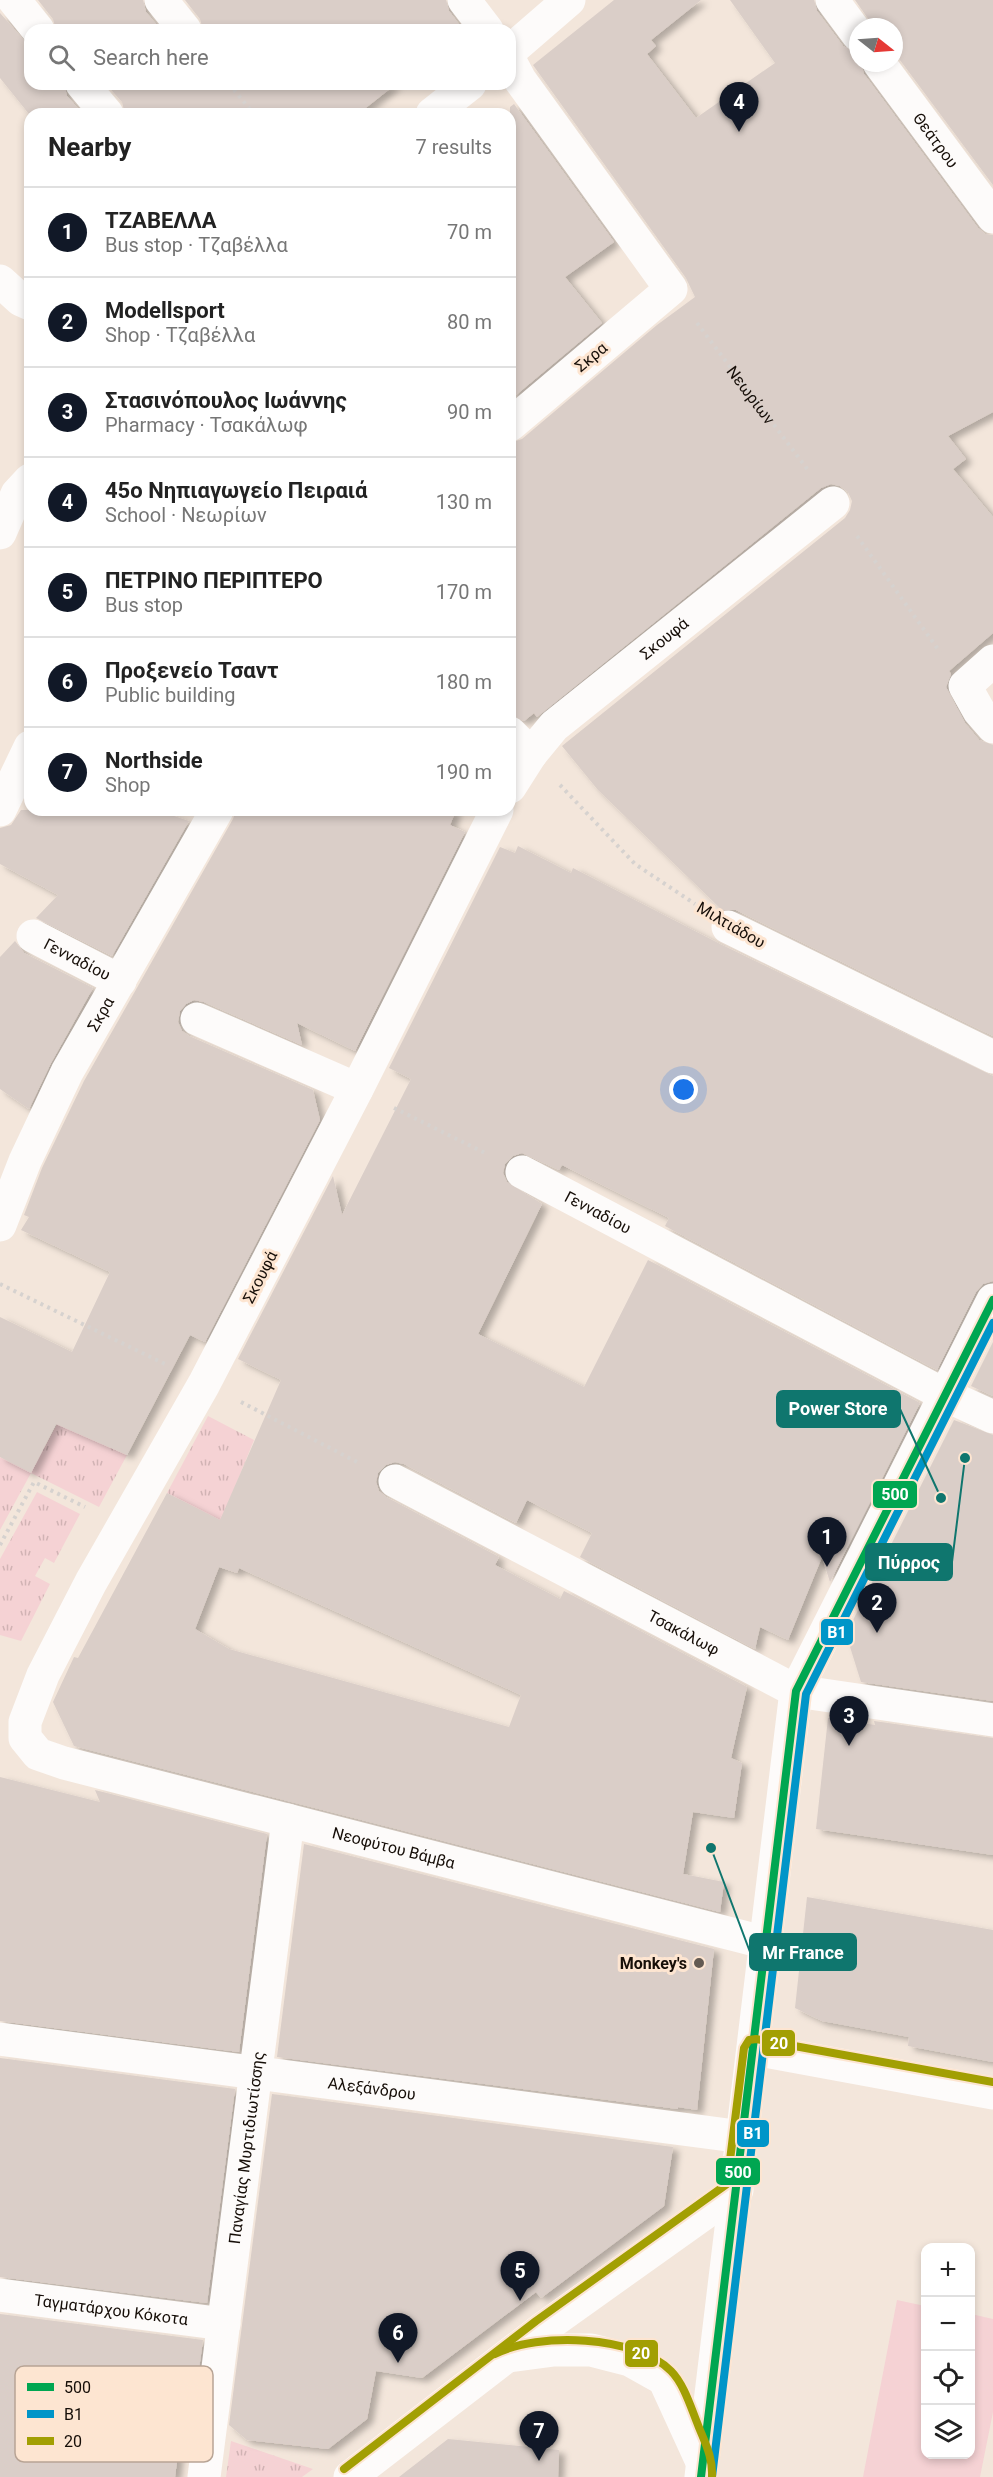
<!DOCTYPE html>
<meta charset="utf-8">
<style>
:root{--surface:#fff;--page:#f6f6f6;--text:#222;--muted:#767676;--line:#e0e0e0;--accent:#111827}
body{margin:0;font-family:Roboto,sans-serif;background:var(--page);color:var(--text)}
.controls{position:absolute;right:18px;bottom:18px;display:grid;overflow:hidden;border-radius:12px;box-shadow:0 3px 9px #0003}
.controls button{width:54px;height:54px;display:grid;place-items:center;padding:0;border:0;border-bottom:2px solid var(--line);background:var(--surface);color:var(--text);font:30px sans-serif}
.compass{position:absolute;left:849px;top:18px;width:54px;height:54px;border-radius:50%;background:var(--surface);box-shadow:0 3px 9px #0003;rotate:107deg}
.you{position:absolute;left:684px;top:1090px;width:21px;height:21px;margin:-15px;border:4px solid #fff;border-radius:50%;background:#1a73e8;box-shadow:0 0 0 9px #1a73e833}
.badge{display:grid;place-items:center;width:39px;height:39px;border-radius:50%;background:var(--accent);color:#fff;font-size:20px;font-weight:700}
.pin{position:absolute;translate:-50% -50px;filter:drop-shadow(0 2px 3px #0008)}
.pin::after{content:'';position:absolute;top:32px;width:21px;height:18px;background:inherit;clip-path:polygon(0 0,100% 0,50% 100%)}
.list{margin:0;padding:0;list-style:none}
h2{display:flex;justify-content:space-between;align-items:center;height:78px;margin:0;padding:0 24px;font-size:26px}
h2 small{font-size:20px;font-weight:400;color:var(--muted)}
.list li{display:grid;grid-template-columns:39px 1fr auto;gap:18px;align-items:center;box-sizing:border-box;height:90px;padding:0 24px;border-top:2px solid var(--line)}
.list b{display:block;font-size:22px;white-space:nowrap}
.list p{margin:0;font-size:20px;white-space:nowrap;color:var(--muted)}
.list em{font-size:20px;font-style:normal;color:var(--muted)}
.icon{flex:none;width:33px;height:33px;fill:none;stroke:currentColor;stroke-width:2;stroke-linecap:round;stroke-linejoin:round}
.map{position:relative;flex:none;width:993px;height:2477px;overflow:hidden}
.search{position:absolute;background:var(--surface);box-shadow:0 3px 9px #0003;left:24px;top:24px;width:492px;height:66px;display:flex;align-items:center;gap:15px;box-sizing:border-box;padding:0 21px;border-radius:18px;color:var(--muted);font-size:22px}
.panel{position:absolute;background:var(--surface);box-shadow:0 3px 9px #0003;left:24px;top:108px;width:492px;height:708px;border-radius:18px}
.map>svg:first-child{display:block}
</style>
<div class="map">
<svg width="993" height="2477" viewBox="0 0 993 2477">
<defs>
<pattern id="grass-tufts" width="24" height="20" patternUnits="userSpaceOnUse" patternTransform="scale(1.5)"><rect width="24" height="20" fill="#f5d2d4"/><path d="M3 7l-1-3M5 7V3M7 7l1-3M15 17l-1-3M17 17v-4M19 17l1-3" fill="none" stroke="#d1b3b4"/></pattern>
<filter id="shadow"><feDropShadow dx="6" dy="4" stdDeviation="3" flood-color="#0004"/></filter>
</defs>
<rect width="100%" height="100%" fill="#f3e6db"/>
<!-- grass -->
<g fill="url(#grass-tufts)">
<path d="M208 1416 254 1440 221 1521 167 1493Z"/>
<path d="M57 1424 127 1455 99 1507 31 1473 0 1530V1457L31 1472Z"/>
<path d="M37 1492 80 1514 54 1563 45 1558 35 1576 50 1584 21 1641 0 1635V1559Z"/>
<path d="M231 2441 313 2469 302 2477H226Z"/>
</g>
<!-- pitch -->
<path fill="#f5d2d4" d="M897 2300 925 2306 926 2454H970L971 2314 993 2319V2412L980 2477H863Z"/>
<!-- building -->
<g fill="#dacec8" fill-rule="evenodd" filter="url(#shadow)">
<path d="M38 0H143L146 12 161 30H56L53 19Z"/>
<path d="M185 0H446L449 11 462 28 459 30H203L200 19Z"/>
<path d="M614 0H701L651 40 656 46 647 54 696 118 775 63 730 0H814L817 11 843 46 858 53V63H861L864 74 978 228 985 234 993 235V412L948 436 966 459 953 469 993 517V633L949 671 951 674 946 687 965 723 979 740 993 745V1036L736 910H722L598 790 562 746 845 518 850 510 852 501 848 492 840 486 831 484 821 488 537 717 534 713 524 721 510 715V443L522 439 657 325 695 297 686 278 533 65Z"/>
<path d="M855 0H993V185L894 52V27H874Z"/>
<path d="M0 13 30 47V84H64L67 96 83 114H29L0 78Z"/>
<path d="M106 84H396L358 114H125L122 102Z"/>
<path d="M514 104 614 242 565 277 602 323 510 400V107Z"/>
<path d="M21 810H156L189 821 112 956 36 918 58 895 0 864V828L11 825Z"/>
<path d="M236 810H456L450 825 465 832 355 1051 297 1023 302 1045 204 1002 194 1000 186 1004 180 1011 178 1022 182 1031 189 1036 313 1090 320 1120 205 1342 190 1335 127 1455 56 1424 31 1473 0 1457V1317L72 1352 110 1272 21 1230 29 1217 24 1215 42 1168 84 1081 233 819Z"/>
<path d="M518 846 571 873 573 868 720 944 993 1076V1281L983 1284 976 1292 937 1370 665 1226 669 1218 562 1165 559 1170 522 1153 513 1156 505 1164 503 1173 507 1182 542 1204 478 1334 584 1387 648 1260 920 1403 830 1582 822 1557 788 1640 760 1627 755 1649 580 1557 592 1533 527 1500 516 1523 404 1464 395 1462 386 1465 378 1473 376 1482 379 1491 386 1497 499 1557 495 1565 560 1599 564 1591 747 1687 731 1758 742 1763 734 1818 693 1812 683 1874 724 1882 720 1912 74 1746 53 1702 74 1657 78 1658 167 1493 220 1520 281 1380 238 1359 333 1176 342 1215 411 1079 389 1068 500 847 515 853ZM219 1567 237 1573 239 1568 521 1695 509 1727 229 1649 195 1629Z"/>
<path d="M15 941 24 953 93 988 51 1063 29 1109 0 1089V957Z"/>
<path d="M993 1342V1396L971 1386Z"/>
<path d="M954 1420 993 1435V1701L861 1682 846 1634Z"/>
<path d="M828 1718 875 1725 874 1721 993 1738V1855L816 1829Z"/>
<path d="M0 1777 100 1802 95 1790 267 1834 239 2052 0 2021Z"/>
<path d="M304 1844 714 1949 697 2110 678 2107V2109L277 2057Z"/>
<path d="M807 1897 993 1930V2062L908 2046 909 2037 822 2021 795 2008Z"/>
<path d="M0 2058 235 2089 207 2303 0 2277Z"/>
<path d="M272 2094 673 2147 664 2206 541 2298 536 2292 422 2378 376 2371 367 2419 328 2449 247 2440 229 2425Z"/>
<path d="M0 2314 203 2340 195 2398 186 2391 175 2477H0Z"/>
<path d="M448 2439 559 2450 558 2477H399Z"/>
</g>
<g fill="none" stroke-linecap="round" stroke-linejoin="round">
<!-- path -->
<g stroke="#d6d2cf" stroke-width="4" stroke-dasharray="3 4.5" stroke-linecap="butt">
<path d="M229 84 254 114"/>
<path id="s1" d="M697 323 808 470"/>
<path d="M857 536 940 652"/>
<path d="M560 785 635 864 695 904"/>
<path d="M394 1108 487 1154"/>
<path d="M0 1284 167 1365"/>
<path d="M241 1402 359 1463"/>
<path d="M0 1545 34 1482 85 1507"/>
</g>
<!-- minor -->
<g stroke="#fdfbfa" stroke-width="33">
<path d="M14 0 38 30"/>
<path d="M161 0 185 30"/>
<path d="M464 0 487 30"/>
<path d="M832 0 858 35"/>
<path d="M510 51 569 0"/>
<path d="M510 61 520 80 671 289 510 425"/>
<path id="s2" d="M879 63 993 217"/>
<path d="M82 84 107 114"/>
<path d="M432 114 470 84"/>
<path d="M0 281 21 300 30 304"/>
<path d="M0 533 17 494 30 480"/>
<path d="M993 661 965 686 979 711 993 727"/>
<path d="M510 733 531 754"/>
<path id="s3" d="M510 787 531 754 554 726 833 503"/>
<path d="M0 810 30 747"/>
<path id="s4" d="M497 810 357 1089 204 1384 91 1582 43 1675 25 1722V1738L38 1754 64 1763 767 1943"/>
<path d="M728 927 993 1057"/>
<path id="s5" d="M33 936 120 981"/>
<path d="M197 1019 357 1089"/>
<path id="s6" d="M522 1172 945 1395 993 1417"/>
<path id="s7" d="M0 1225 25 1161 67 1072 217 810"/>
<path id="s8" d="M395 1481 796 1691 993 1720"/>
<path id="s9" d="M0 2039 743 2137"/>
<path d="M754 2049 993 2093"/>
<path id="s10" d="M0 2295 224 2324"/>
<path id="s11" d="M204 2477 288 1820"/>
</g>
<!-- major -->
<g stroke="#fdfbfa" stroke-width="33">
<path d="M509 2356 554 2350H591L630 2360 664 2379 702 2462"/>
<path d="M350 2477 542 2329 737 2190"/>
<path d="M701 2477 796 1691 993 1300"/>
</g>
<!-- bus-1 casing -->
<g stroke="#fde5d1" stroke-width="12">
<path id="bus-1" d="M701 2477 796 1691 993 1300"/>
</g>
<!-- bus-2 casing -->
<g stroke="#fde5d1" stroke-width="12">
<path id="bus-2" d="M712 2477 806 1694 993 1323"/>
</g>
<!-- bus-3 casing -->
<g stroke="#fde5d1" stroke-width="12">
<g id="bus-3">
<path d="M495 2354C538 2332 635 2335 671 2371 684 2384 691 2408 698 2425 705 2443 713 2457 712 2477"/>
<path d="M344 2469 536 2321 727 2184 744 2048 749 2040 756 2039 993 2082"/>
</g>
</g>
<!-- bus-1 -->
<use href="#bus-1" stroke="#00a651" stroke-width="8"/>
<!-- bus-2 -->
<use href="#bus-2" stroke="#0095c8" stroke-width="8"/>
<!-- bus-3 -->
<use href="#bus-3" stroke="#a29f03" stroke-width="8"/>
</g>
<!-- markers -->
<circle fill="#635a52" stroke="#fde5d1" stroke-width="2" cx="699" cy="1963" r="6"/>
<g text-anchor="middle" dominant-baseline="central" stroke-width="6" stroke-linejoin="round" paint-order="stroke">
<!-- street labels -->
<g font-size="16" fill="#160e08" stroke="#fde5d1">
<text stroke="none"><textPath href="#s2" startOffset="96">Θεάτρου</textPath></text>
<text transform="translate(591 357) rotate(-40)">Σκρα</text>
<text stroke="none"><textPath href="#s1" startOffset="90">Νεωρίων</textPath></text>
<text stroke="none"><textPath href="#s3" startOffset="216">Σκουφά</textPath></text>
<text transform="translate(731 925) rotate(30)">Μιλτιάδου</text>
<text stroke="none"><textPath href="#s5" startOffset="50">Γενναδίου</textPath></text>
<text stroke="none"><textPath href="#s7" startOffset="234">Σκρα</textPath></text>
<text stroke="none"><textPath href="#s6" startOffset="86">Γενναδίου</textPath></text>
<text transform="translate(260 1277) rotate(-63)">Σκουφά</text>
<text stroke="none"><textPath href="#s8" startOffset="326">Τσακάλωφ</textPath></text>
<text stroke="none"><textPath href="#s4" startOffset="1432">Νεοφύτου Βάμβα</textPath></text>
<text stroke="none"><textPath href="#s9" startOffset="375">Αλεξάνδρου</textPath></text>
<text stroke="none"><textPath href="#s11" startOffset="332">Παναγίας Μυρτιδιωτίσσης</textPath></text>
<text stroke="none"><textPath href="#s10" startOffset="112">Ταγματάρχου Κόκοτα</textPath></text>
</g>
<!-- poi labels -->
<g font-size="16" font-weight="bold" fill="#160e08" stroke="#fde5d1" text-anchor="end">
<text x="687" y="1963">Monkey's</text>
</g>
</g>
<!-- legend -->
<rect x="15" y="2366" width="198" height="96" rx="9" fill="#fde5d1" stroke="#b8a495" stroke-width="1.5"/>
<rect x="27" y="2383" width="27" height="8" fill="#00a651"/>
<rect x="27" y="2410" width="27" height="8" fill="#0095c8"/>
<rect x="27" y="2437" width="27" height="8" fill="#a29f03"/>
<g font-size="16" fill="#160e08">
<text x="64" y="2393">500</text>
<text x="64" y="2420">Β1</text>
<text x="64" y="2447">20</text>
</g>
<!-- callouts -->
<path fill="none" stroke="#0f766e" stroke-width="2" d="M941 1498L900 1409M965 1458L952 1562M711 1848L750 1952"/>
<g fill="#0f766e" stroke="#fde5d1" stroke-width="2">
<circle cx="941" cy="1498" r="6"/>
<circle cx="965" cy="1458" r="6"/>
<circle cx="711" cy="1848" r="6"/>
</g>
<g fill="#0f766e" stroke="#0f766e" stroke-width="2">
<rect x="777" y="1391" width="123" height="36" rx="6"/>
<rect x="866" y="1544" width="86" height="36" rx="6"/>
<rect x="750" y="1934" width="106" height="36" rx="6"/>
</g>
<g font-size="18" text-anchor="middle" font-weight="bold" fill="#fff">
<text x="838" y="1415">Power Store</text>
<text x="909" y="1569">Πύρρος</text>
<text x="803" y="1959">Mr France</text>
</g>
<g stroke="#fde5d1" stroke-width="2">
<rect x="872" y="1480" width="46" height="29" rx="6" fill="#00a651"/>
<rect x="820" y="1618" width="34" height="28" rx="6" fill="#0095c8"/>
<rect x="761" y="2029" width="35" height="28" rx="6" fill="#a29f03"/>
<rect x="736" y="2119" width="34" height="29" rx="6" fill="#0095c8"/>
<rect x="715" y="2157" width="46" height="29" rx="6" fill="#00a651"/>
<rect x="624" y="2339" width="35" height="29" rx="6" fill="#a29f03"/>
</g>
<g font-size="16" text-anchor="middle" font-weight="bold" fill="#fff">
<text x="895" y="1500">500</text>
<text x="837" y="1638">Β1</text>
<text x="779" y="2049">20</text>
<text x="753" y="2139">Β1</text>
<text x="738" y="2178">500</text>
<text x="641" y="2359">20</text>
</g>
</svg>
<div class="controls">
<button>+</button>
<button>−</button>
<button><svg class="icon" aria-label="locate" viewBox="0 0 24 24"><circle cx="12" cy="12" r="6"/><path d="M12 2v4M12 18v4M2 12h4M18 12h4"/></svg></button>
<button><svg class="icon" aria-label="layers" viewBox="0 0 24 24"><path d="M12 4l9 5-9 5-9-5zM3 14l9 5 9-5"/></svg></button>
</div>
<svg class="compass" viewBox="-18 -18 36 36"><path d="M0-13l5 13h-10z" fill="#e53935"/><path d="M0 13l5-13h-10z" fill="#767676"/></svg>
<div class="you"></div>
<div class="pin badge" style="left:827px;top:1567px">1</div>
<div class="pin badge" style="left:877px;top:1633px">2</div>
<div class="pin badge" style="left:849px;top:1746px">3</div>
<div class="pin badge" style="left:739px;top:132px">4</div>
<div class="pin badge" style="left:520px;top:2301px">5</div>
<div class="pin badge" style="left:398px;top:2363px">6</div>
<div class="pin badge" style="left:539px;top:2461px">7</div>
<div class="search"><svg class="icon" aria-label="search" viewBox="0 0 24 24"><circle cx="10" cy="10" r="6"/><path d="M15 15l6 6"/></svg>Search here</div>
<section class="panel">
<h2>Nearby<small>7 results</small></h2>
<ul class="list">
<li><span class="badge">1</span><div><b>ΤΖΑΒΕΛΛΑ</b><p>Bus stop · Τζαβέλλα</p></div><em>70 m</em></li>
<li><span class="badge">2</span><div><b>Modellsport</b><p>Shop · Τζαβέλλα</p></div><em>80 m</em></li>
<li><span class="badge">3</span><div><b>Στασινόπουλος Ιωάννης</b><p>Pharmacy · Τσακάλωφ</p></div><em>90 m</em></li>
<li><span class="badge">4</span><div><b>45ο Νηπιαγωγείο Πειραιά</b><p>School · Νεωρίων</p></div><em>130 m</em></li>
<li><span class="badge">5</span><div><b>ΠΕΤΡΙΝΟ ΠΕΡΙΠΤΕΡΟ</b><p>Bus stop</p></div><em>170 m</em></li>
<li><span class="badge">6</span><div><b>Προξενείο Τσαντ</b><p>Public building</p></div><em>180 m</em></li>
<li><span class="badge">7</span><div><b>Northside</b><p>Shop</p></div><em>190 m</em></li>
</ul>
</section>
</div>
